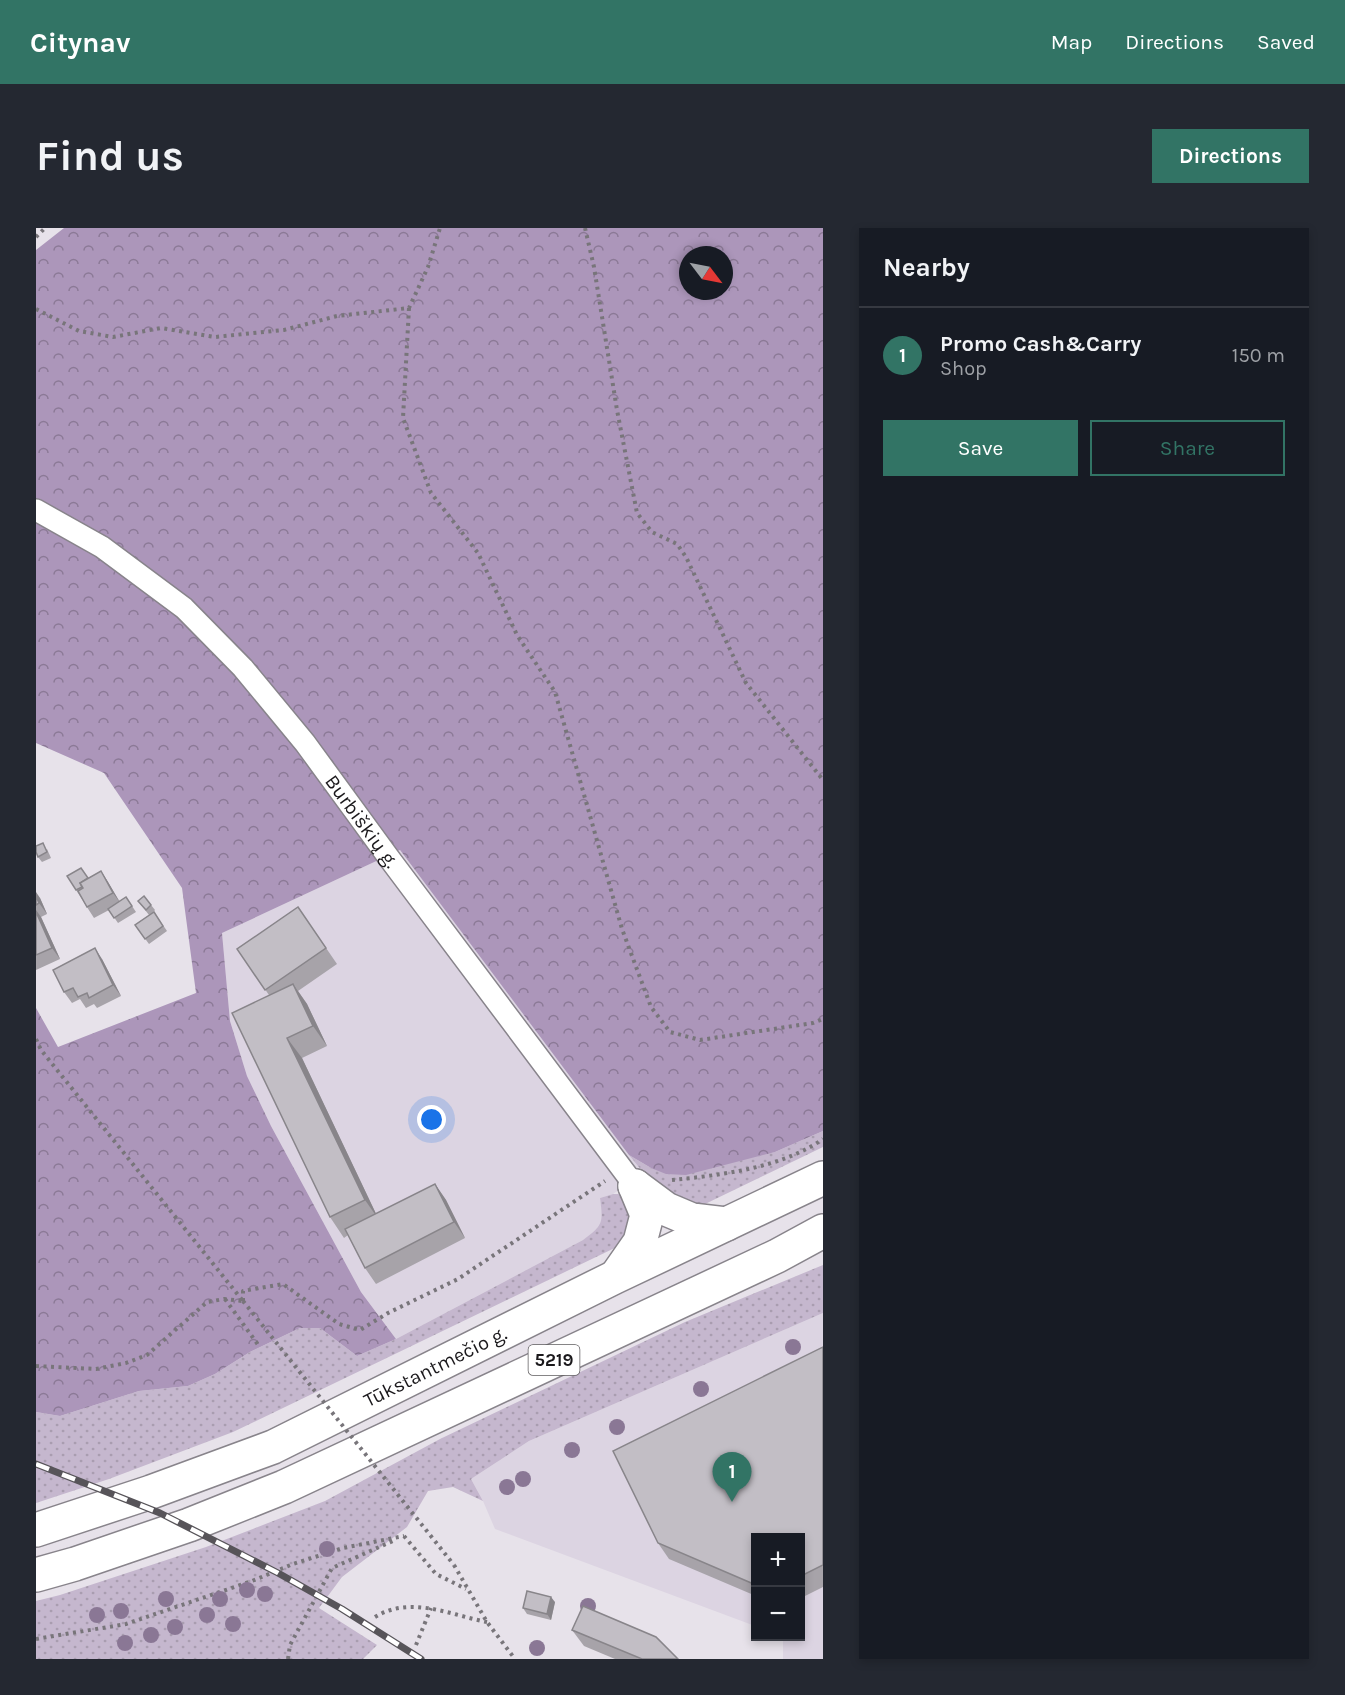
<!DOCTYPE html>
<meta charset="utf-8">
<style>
:root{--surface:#171b24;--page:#242831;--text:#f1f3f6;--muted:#9ea1a6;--line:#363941;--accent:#327465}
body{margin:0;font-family:Karla,sans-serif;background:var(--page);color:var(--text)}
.controls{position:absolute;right:18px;bottom:18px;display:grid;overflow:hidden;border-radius:0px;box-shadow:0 3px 9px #0003}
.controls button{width:54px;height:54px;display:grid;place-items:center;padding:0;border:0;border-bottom:2px solid var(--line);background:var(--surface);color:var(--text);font:30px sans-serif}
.compass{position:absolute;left:643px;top:18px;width:54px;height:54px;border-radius:50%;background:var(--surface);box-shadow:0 3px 9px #0003;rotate:122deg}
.you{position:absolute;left:396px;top:892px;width:21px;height:21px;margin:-15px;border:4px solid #fff;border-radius:50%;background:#1a73e8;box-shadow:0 0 0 9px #1a73e833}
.badge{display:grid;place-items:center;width:39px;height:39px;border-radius:50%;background:var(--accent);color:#fff;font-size:20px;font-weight:700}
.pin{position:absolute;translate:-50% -50px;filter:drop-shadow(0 2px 3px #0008)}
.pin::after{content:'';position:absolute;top:32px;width:21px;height:18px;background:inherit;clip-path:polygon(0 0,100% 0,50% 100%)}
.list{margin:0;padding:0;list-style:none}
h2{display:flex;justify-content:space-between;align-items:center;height:78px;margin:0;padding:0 24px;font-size:26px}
h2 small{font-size:20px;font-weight:400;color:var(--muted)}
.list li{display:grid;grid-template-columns:39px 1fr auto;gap:18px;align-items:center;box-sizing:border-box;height:96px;padding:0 24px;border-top:2px solid var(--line)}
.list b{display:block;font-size:22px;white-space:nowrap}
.list p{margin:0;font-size:20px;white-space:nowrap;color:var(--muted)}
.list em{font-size:20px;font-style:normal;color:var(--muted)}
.actions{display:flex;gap:12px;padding:18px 24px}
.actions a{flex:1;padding:14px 0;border:2px solid var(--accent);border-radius:0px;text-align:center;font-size:21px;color:var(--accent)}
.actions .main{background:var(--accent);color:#fff}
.map{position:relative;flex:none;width:787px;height:1431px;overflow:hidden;border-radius:0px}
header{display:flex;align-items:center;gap:36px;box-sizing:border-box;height:84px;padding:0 30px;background:var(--accent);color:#fff}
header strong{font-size:28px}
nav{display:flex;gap:33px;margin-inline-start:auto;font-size:21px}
.intro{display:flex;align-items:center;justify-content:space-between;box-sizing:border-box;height:144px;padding:0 36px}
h1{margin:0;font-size:42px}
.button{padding:15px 27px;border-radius:0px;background:var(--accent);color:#fff;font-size:21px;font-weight:700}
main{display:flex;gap:36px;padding:0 36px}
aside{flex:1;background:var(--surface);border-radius:0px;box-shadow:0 3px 9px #0003}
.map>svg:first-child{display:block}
</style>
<header>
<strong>Citynav</strong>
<nav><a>Map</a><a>Directions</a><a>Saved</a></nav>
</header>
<div class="intro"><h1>Find us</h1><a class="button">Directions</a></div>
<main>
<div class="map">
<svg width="787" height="1431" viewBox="0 0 787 1431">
<defs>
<pattern id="grass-dots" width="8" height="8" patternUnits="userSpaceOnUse" patternTransform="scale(1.5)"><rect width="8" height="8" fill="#c5b7ce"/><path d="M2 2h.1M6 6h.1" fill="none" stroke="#a99db0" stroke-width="1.8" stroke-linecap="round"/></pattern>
<pattern id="forest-crowns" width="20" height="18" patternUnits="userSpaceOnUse" patternTransform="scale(1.5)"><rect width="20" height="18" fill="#ac96ba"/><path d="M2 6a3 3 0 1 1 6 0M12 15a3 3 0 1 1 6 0" fill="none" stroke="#8b7996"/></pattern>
</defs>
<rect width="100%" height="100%" fill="#e7e2ea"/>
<!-- built -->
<g fill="#dcd4e2">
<path d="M364 622 608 944 577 966 564 970 567 992 563 1001 547 1012 360 1111 325 1064 235 898 211 848 194 793 186 705Z"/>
<path d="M787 1085V1431H747V1409L764 1408V1310H720L719 1398 459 1301 447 1273 435 1251 493 1213Z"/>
</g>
<!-- grass -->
<g fill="url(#grass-dots)">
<path d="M787 903V919L667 977C629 978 615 953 593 927L615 940 739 924Z"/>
<path d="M577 966H588L600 975 587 1016 197 1204 73 1251 0 1275V1184L24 1188 103 1163 152 1158 179 1146 214 1124 264 1100H284L321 1128 360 1111 547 1012C568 997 567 994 564 970Z"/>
<path d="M787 1037V1085L493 1213 435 1251 447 1273 417 1259 392 1263 371 1299 306 1349 283 1380 341 1417 327 1431H0V1373L24 1367 170 1319 289 1273 404 1211 649 1094Z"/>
</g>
<!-- forest -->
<path fill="url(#forest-crowns)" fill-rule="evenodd" d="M28 0H787V903L739 924 650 947 630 946 615 940 593 927 364 622 186 705 194 793 211 848 235 898 325 1064 360 1111 321 1128 284 1100H264L214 1124 179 1146 152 1158 103 1163 24 1188 0 1184V780L22 819 160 765 146 660 68 545 0 515V22ZM652 27H688V63H652Z"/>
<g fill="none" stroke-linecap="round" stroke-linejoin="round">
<!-- minor casing -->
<g stroke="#88848b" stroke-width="24">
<g id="minor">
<path id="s1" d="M0 282 66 319 148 380 207 440 269 515 353 630 599 958"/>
</g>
</g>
<!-- trunk casing -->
<g stroke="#88848b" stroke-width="36">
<g id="trunk">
<path d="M599 958 630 981 656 992 690 996"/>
<path d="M581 1047 604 1014 611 987 599 958"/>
<path id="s2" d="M0 1302 115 1264 237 1219 579 1049 787 950"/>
<path d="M0 1347 39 1336 153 1297 248 1259 741 1028 787 1003"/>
</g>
</g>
<!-- path -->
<g stroke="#78757a" stroke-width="4" stroke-dasharray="3 4.5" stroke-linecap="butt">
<path d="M549 0 558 39 581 182 601 285 616 304 641 316 650 329 710 455 787 552"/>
<path d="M0 9 9 0"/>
<path d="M373 80 367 190 395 265 442 325 481 407 519 464 586 701 615 779 634 804 664 812 777 795 787 791"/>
<path d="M0 81 43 103 77 109 125 100 179 109 248 102 301 88 373 80 392 39 404 0"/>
<path d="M0 811 5 822 207 1073"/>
<path d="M636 952C686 947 745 940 787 911"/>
<path d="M189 1071 223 1118"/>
<path d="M207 1073V1063L247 1056 303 1096 324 1102 352 1085 422 1051 569 953"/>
<path d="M0 1138 60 1141 90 1135 111 1127 171 1074 188 1071 206 1073"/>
<path d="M368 1308 400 1346 430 1361"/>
<path d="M418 1337 451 1394 479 1431"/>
<path d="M339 1389C375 1367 414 1387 451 1394"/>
<path d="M0 1411 90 1396 216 1353 257 1336 307 1320 368 1308"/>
<path d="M380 1417 395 1380"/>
<path d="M252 1431 254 1417 296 1340 359 1312"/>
</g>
<!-- minor -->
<use href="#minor" stroke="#fff" stroke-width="21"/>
<!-- trunk -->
<use href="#trunk" stroke="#fff" stroke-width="33"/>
<!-- rail casing -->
<g stroke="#575459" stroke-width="7">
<path id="rail" d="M0 1236 124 1285 242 1345 306 1381 385 1431"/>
</g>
<!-- rail -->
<use href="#rail" stroke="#fff" stroke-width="4.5" stroke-dasharray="14" stroke-linecap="butt"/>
<!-- path-bridge -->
<path stroke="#78757a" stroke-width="4" stroke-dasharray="3 4.5" stroke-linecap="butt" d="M207 1073 418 1337"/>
</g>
<!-- trees -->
<g fill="#8a7795">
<circle cx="757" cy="1119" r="8"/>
<circle cx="665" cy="1161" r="8"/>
<circle cx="581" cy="1199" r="8"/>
<circle cx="536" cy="1222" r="8"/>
<circle cx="487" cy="1251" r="8"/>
<circle cx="471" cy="1259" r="8"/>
<circle cx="291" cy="1321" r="8"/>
<circle cx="211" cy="1362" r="8"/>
<circle cx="229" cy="1366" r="8"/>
<circle cx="130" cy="1371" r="8"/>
<circle cx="184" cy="1371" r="8"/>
<circle cx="552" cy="1378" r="8"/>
<circle cx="85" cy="1383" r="8"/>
<circle cx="61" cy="1387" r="8"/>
<circle cx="171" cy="1387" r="8"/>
<circle cx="197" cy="1396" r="8"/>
<circle cx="139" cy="1399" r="8"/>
<circle cx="115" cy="1407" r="8"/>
<circle cx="89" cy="1415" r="8"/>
<circle cx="501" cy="1420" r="8"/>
</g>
<!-- wall -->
<g fill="#a7a3a9">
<path d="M11 621 15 630 6 634 2 629Z"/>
<path d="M65 643 72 654 83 673 90 669 100 684 82 695 73 682 58 690 40 662 52 650Z"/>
<path d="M0 668 4 670 11 686 5 689 24 731 0 742Z"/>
<path d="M102 673 115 677 119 682 116 686 118 684 131 703 113 716 99 697 113 687Z"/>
<path d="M262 679 301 736 262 763 271 776 291 818 266 830 340 986 399 956 410 972 429 1010 340 1056 329 1040 312 1007 308 1010 294 989 233 767 201 721Z"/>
<path d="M66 731 85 768 61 780 58 776 50 780 44 771 36 775 28 764Z"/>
<path d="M787 1119V1359L765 1370V1310H720V1368L633 1331 622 1315Z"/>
<path d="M519 1374 515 1392 491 1386 487 1380Z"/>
<path d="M536 1402 642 1431H579L548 1418Z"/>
</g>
<!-- shaded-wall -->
<g fill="#88858a">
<path d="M65 643 72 654 85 676 77 665Z"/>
<path d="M0 664 4 670 11 686 3 675 0 668Z"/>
<path d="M0 682 5 689 24 731 16 720 0 684Z"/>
<path d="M59 720 66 731 85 768 77 757Z"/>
<path d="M257 756 271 776 291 818 277 798Z"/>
<path d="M251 810 266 830 343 992 329 972Z"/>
<path d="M399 956 410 972 429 1010 418 994Z"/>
<path d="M515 1369 519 1374 515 1392 511 1386Z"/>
</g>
<!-- building -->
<g fill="#c2bec5" stroke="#88858a" stroke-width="1.5">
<path d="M7 615 11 624 2 629 0 624V618Z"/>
<path d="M45 640 52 650 44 655 46 659 40 662 31 648Z"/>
<path d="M65 643 77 665 51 679 42 663 47 660 44 655Z"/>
<path d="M0 668 3 675 0 677Z"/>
<path d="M108 668 115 677 110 682 102 673Z"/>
<path d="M90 669 96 678 78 690 72 681Z"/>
<path d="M262 679 290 720 229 762 201 721Z"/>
<path d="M0 684 16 720 0 727Z"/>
<path d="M118 684 127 698 109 711 99 697Z"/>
<path d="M59 720 77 757 53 770 51 765 42 769 37 760 28 764 17 742Z"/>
<path d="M257 756 277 798 251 810 329 972 294 989 196 785Z"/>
<path d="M399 956 418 994 329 1040 309 1001Z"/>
<path d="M787 1119V1337L765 1348V1310H720V1357L622 1315 577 1223Z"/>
<path d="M491 1363 515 1369 511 1386 487 1380Z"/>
<path d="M547 1378 620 1409 642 1431H606L536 1402Z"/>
</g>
<g text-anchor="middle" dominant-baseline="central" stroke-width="4.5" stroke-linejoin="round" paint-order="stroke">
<!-- shield labels -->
<rect fill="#fff" stroke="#5f5d5f" stroke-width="1.5" x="492.5" y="1117" width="51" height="30" rx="4.5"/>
<g font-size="18" font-weight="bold" fill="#1a181b">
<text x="518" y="1132">5219</text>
</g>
<!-- street labels -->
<g font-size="20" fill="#1a181b" stroke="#fff">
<text stroke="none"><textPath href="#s1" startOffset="456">Burbiškių g.</textPath></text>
<text stroke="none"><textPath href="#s2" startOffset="432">Tūkstantmečio g.</textPath></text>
</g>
</g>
</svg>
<div class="controls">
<button>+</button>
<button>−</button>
</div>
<svg class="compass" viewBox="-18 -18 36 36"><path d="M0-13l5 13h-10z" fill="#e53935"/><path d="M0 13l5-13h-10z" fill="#9ea1a6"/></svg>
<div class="you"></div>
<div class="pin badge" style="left:696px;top:1274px">1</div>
</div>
<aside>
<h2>Nearby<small></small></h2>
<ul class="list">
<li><span class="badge">1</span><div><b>Promo Cash&amp;Carry</b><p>Shop</p></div><em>150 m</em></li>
</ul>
<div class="actions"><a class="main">Save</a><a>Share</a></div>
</aside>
</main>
